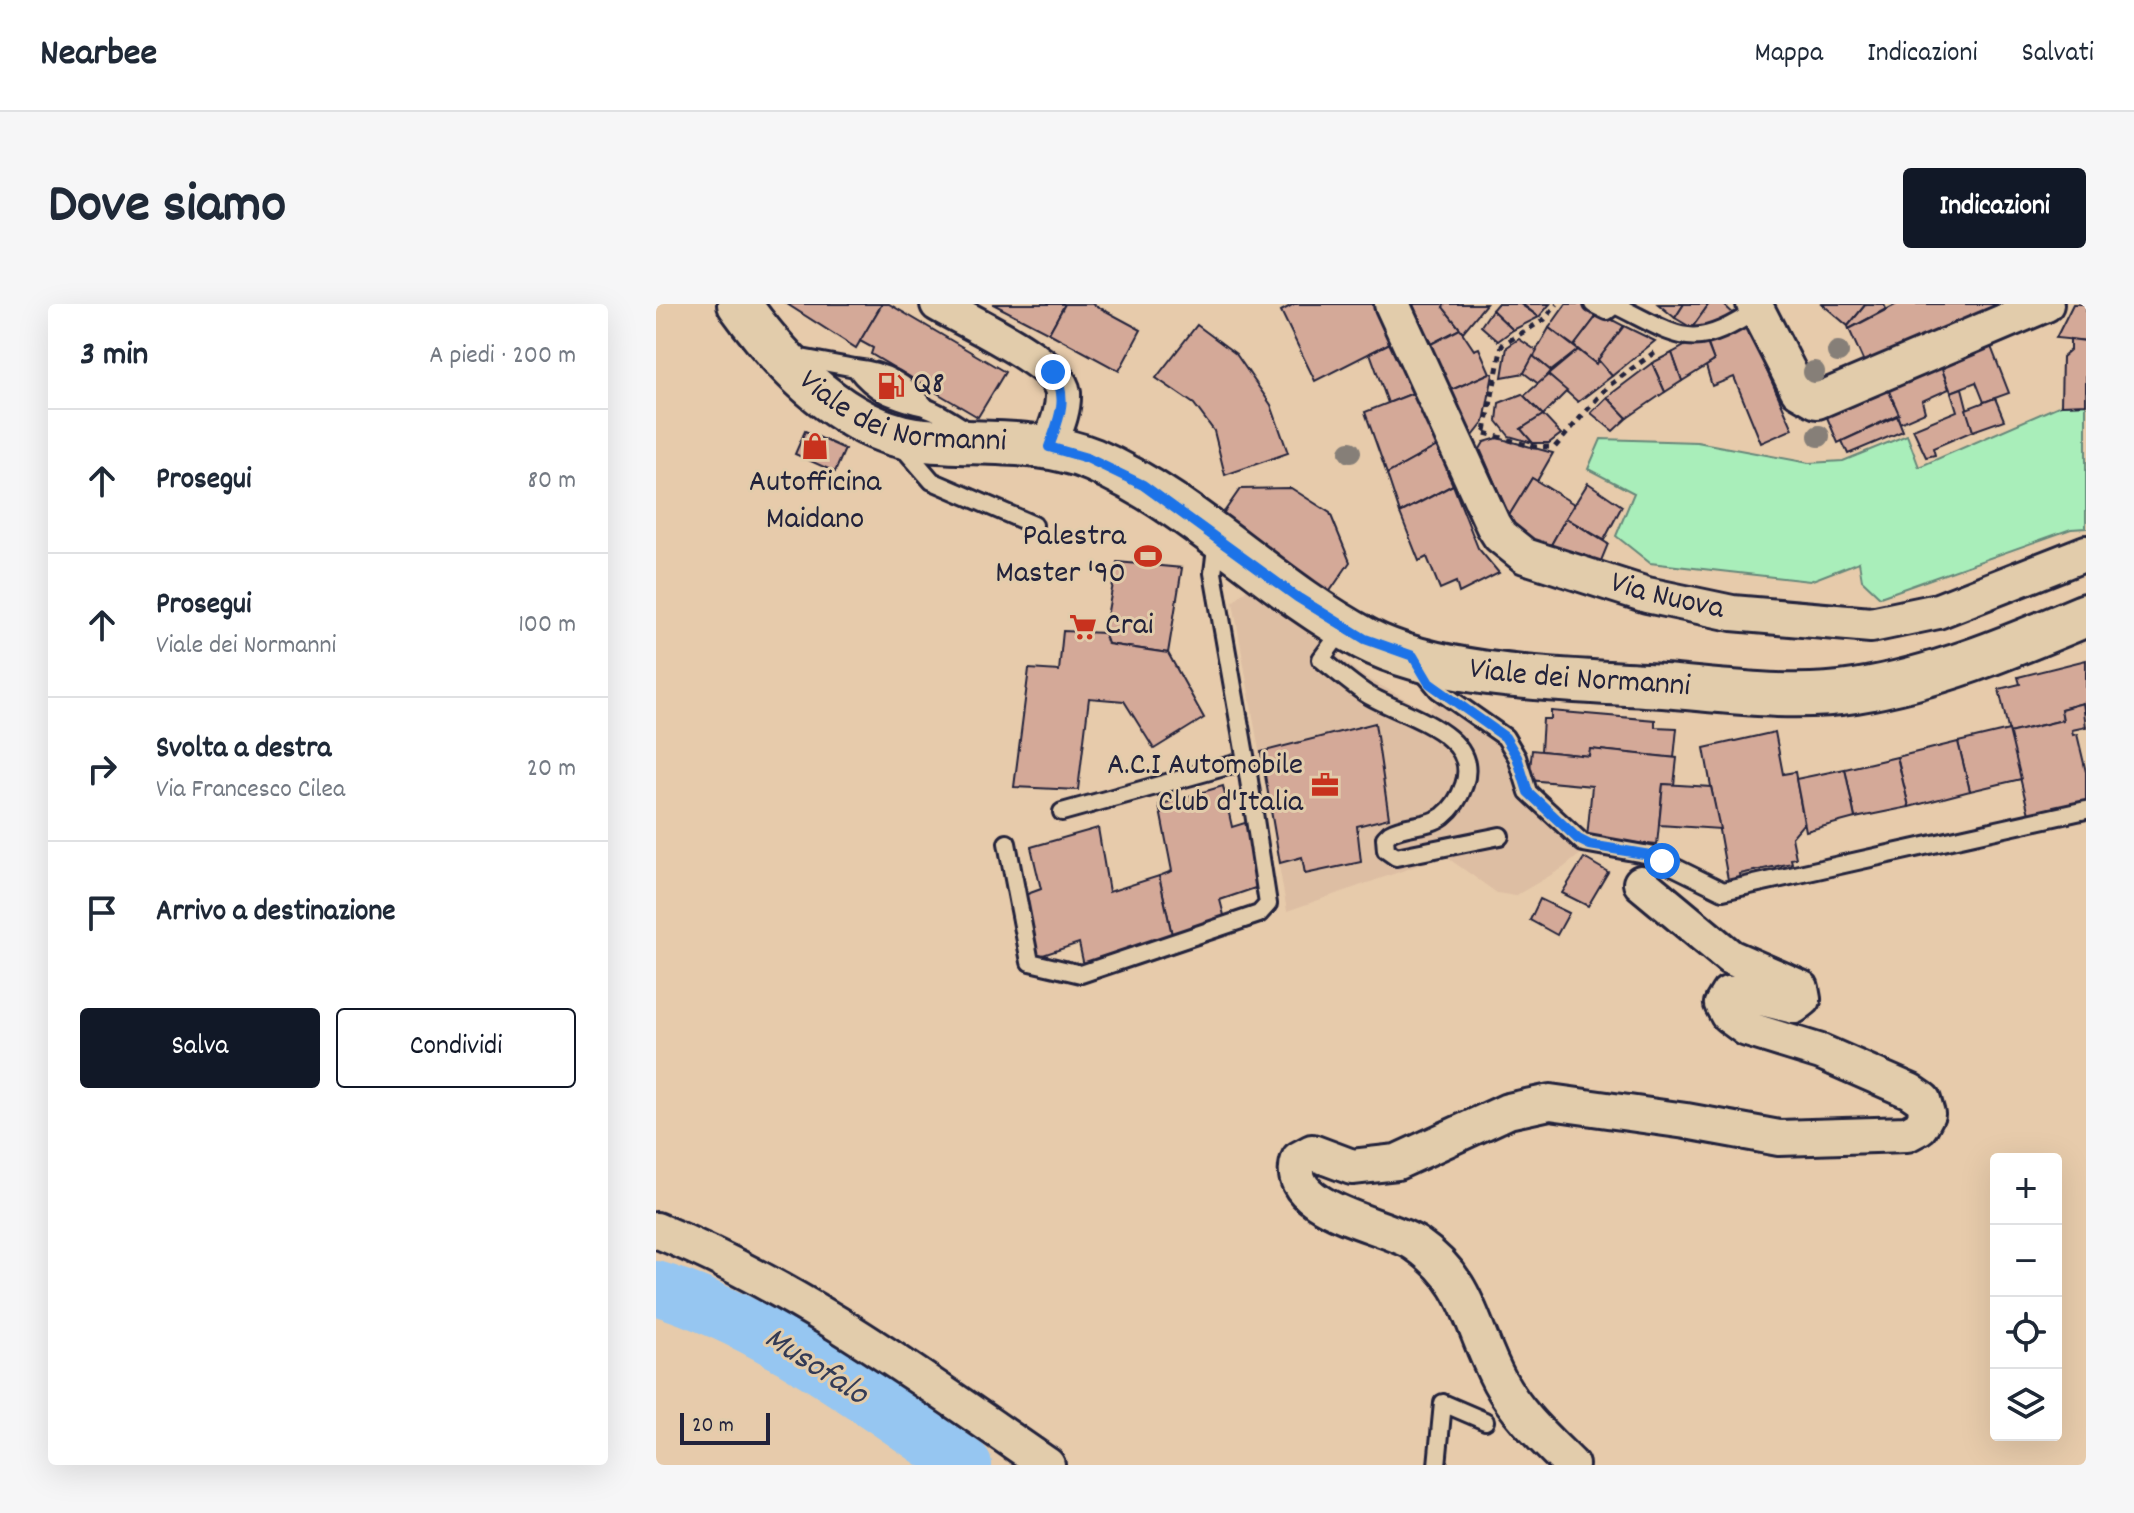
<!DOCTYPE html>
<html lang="it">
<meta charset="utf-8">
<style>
:root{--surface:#fff;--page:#f6f6f7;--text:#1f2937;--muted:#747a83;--line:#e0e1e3;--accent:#111827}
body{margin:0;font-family:Dekko,sans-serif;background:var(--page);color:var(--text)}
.controls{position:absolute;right:24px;bottom:24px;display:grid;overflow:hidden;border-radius:8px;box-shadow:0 8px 32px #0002}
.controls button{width:72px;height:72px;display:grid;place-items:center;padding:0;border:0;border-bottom:2px solid var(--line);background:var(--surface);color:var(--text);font:40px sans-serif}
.scale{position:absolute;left:24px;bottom:20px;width:90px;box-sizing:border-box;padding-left:8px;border:4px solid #22223b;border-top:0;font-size:22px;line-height:28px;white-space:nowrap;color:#22223b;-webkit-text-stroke:6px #e2ccab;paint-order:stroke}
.stop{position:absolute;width:24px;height:24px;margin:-18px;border:6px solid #1a73e8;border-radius:50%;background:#fff}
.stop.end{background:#1a73e8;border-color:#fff;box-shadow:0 2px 8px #0008}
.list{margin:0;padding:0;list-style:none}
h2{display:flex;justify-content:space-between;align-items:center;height:104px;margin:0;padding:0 32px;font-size:34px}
h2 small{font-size:26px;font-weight:400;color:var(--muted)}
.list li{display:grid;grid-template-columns:52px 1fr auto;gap:24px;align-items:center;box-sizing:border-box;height:144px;padding:0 32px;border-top:2px solid var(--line)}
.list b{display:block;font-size:30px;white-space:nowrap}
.list p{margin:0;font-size:26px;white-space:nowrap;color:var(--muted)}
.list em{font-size:26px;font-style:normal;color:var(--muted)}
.actions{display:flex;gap:16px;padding:24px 32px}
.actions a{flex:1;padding:18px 0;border:2px solid var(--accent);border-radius:8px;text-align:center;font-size:28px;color:var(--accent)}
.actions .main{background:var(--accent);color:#fff}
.icon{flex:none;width:44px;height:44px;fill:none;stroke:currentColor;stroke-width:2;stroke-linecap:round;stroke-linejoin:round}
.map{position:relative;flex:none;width:1430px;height:1161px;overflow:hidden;border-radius:8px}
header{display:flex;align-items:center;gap:48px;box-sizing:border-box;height:112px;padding:0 40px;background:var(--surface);border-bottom:2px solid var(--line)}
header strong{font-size:38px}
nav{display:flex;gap:44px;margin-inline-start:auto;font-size:28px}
.intro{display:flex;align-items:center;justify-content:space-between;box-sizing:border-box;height:192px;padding:0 48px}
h1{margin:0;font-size:56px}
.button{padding:20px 36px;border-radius:8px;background:var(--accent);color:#fff;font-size:28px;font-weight:700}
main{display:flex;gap:48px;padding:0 48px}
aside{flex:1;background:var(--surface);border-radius:8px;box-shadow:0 8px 32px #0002}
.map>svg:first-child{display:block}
</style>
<header>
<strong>Nearbee</strong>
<nav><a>Mappa</a><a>Indicazioni</a><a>Salvati</a></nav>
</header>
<div class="intro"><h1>Dove siamo</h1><a class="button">Indicazioni</a></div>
<main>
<aside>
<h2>3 min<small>A piedi · 200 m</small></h2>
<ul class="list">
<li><svg class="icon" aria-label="ahead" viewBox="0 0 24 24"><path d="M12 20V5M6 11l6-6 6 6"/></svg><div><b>Prosegui</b></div><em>80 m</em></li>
<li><svg class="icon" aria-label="ahead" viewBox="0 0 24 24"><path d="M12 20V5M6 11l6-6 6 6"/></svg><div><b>Prosegui</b><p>Viale dei Normanni</p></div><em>100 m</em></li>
<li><svg class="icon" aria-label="right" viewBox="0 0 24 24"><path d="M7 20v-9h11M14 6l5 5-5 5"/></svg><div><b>Svolta a destra</b><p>Via Francesco Cilea</p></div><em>20 m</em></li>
<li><svg class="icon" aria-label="arrive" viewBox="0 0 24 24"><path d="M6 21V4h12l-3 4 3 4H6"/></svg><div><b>Arrivo a destinazione</b></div></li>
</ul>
<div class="actions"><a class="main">Salva</a><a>Condividi</a></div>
</aside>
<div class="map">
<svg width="1430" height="1161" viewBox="0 0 1430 1161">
<rect width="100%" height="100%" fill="#e7cbab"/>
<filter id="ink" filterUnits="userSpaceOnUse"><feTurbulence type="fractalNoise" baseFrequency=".0125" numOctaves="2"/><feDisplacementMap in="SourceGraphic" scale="16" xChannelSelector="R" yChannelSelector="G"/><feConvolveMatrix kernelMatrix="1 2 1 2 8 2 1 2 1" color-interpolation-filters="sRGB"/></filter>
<g filter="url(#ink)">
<!-- built -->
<path fill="#ddbea3" d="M593 283 707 372 772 407 781 397 835 430 871 496 927 548 907 564 859 592 841 589 789 552 631 607 577 298Z"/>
<!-- green -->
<path fill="#a9eeba" stroke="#66887a" stroke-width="2" d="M1430 100V224L1415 225 1224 293 1206 276 1203 258 1154 277 994 259 960 232 978 189 932 165 945 135 1041 138 1153 159 1187 157 1251 131 1263 163 1405 101Z"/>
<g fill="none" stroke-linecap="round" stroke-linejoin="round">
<!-- river -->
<path stroke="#96c6f1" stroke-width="54" d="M0 984C114 1019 212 1095 309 1161"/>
</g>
<!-- building -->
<g fill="#d4a998" stroke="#22223b" stroke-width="2">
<path d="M131 0H226L200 44Z"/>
<path d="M226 0H233L349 68 322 113 215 50 217 44 204 37Z"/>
<path d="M337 0H409L393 29Z"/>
<path d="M409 0H437L485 26 463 67 393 29Z"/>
<path d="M638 0H721L736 38 659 77 625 7Z"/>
<path d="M753 0H789L787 3 804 25 771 42Z"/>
<path d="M789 0H830L807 28 787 3Z"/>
<path d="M841 0H864L883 13 857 26 836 6Z"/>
<path d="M866 0H894L883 13Z"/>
<path d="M910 0H927L943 9 918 42 893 24Z"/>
<path d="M1002 0H1028L1019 14Z"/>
<path d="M1028 0H1053L1036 24 1019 14Z"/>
<path d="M1053 0H1067L1081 13 1046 29 1036 24Z"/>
<path d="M1166 0H1210L1192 22Z"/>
<path d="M1210 0H1228L1230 5 1193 25 1192 22Z"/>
<path d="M1241 0H1358L1211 65 1193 25Z"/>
<path d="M1417 0H1430V37L1400 34Z"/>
<path d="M836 6 857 26 842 37 825 22Z"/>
<path d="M943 9 968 22 940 60 918 42Z"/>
<path d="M1089 18 1137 125 1105 139 1078 73 1056 82 1050 62 1058 57 1052 40Z"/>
<path d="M541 21 580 50 615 101 632 149 569 171 558 127 538 100 500 74Z"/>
<path d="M968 22 999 37 956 72 942 56Z"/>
<path d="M893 24 922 46 895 67 877 52Z"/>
<path d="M804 25 818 46 823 44 834 69 793 87 771 42Z"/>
<path d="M1043 34H1049L1058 57 1026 77 1016 49Z"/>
<path d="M863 35 881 47 868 69 846 73 851 43Z"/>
<path d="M1414 35 1430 37V100L1405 101 1406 53 1414 46Z"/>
<path d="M736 38 760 88 732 99 714 49Z"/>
<path d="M1334 40 1353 89 1328 98 1320 78 1295 88 1284 60Z"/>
<path d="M922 46 940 60 942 56 956 72 922 98 892 71Z"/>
<path d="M1016 49 1026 77 1009 88 996 59Z"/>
<path d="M877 52 895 67 884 81 868 69Z"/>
<path d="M996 59 1009 88 971 114 951 93Z"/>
<path d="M1284 60 1293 85 1266 97 1269 108 1244 119 1232 85Z"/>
<path d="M834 69 837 70 828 118 817 132 793 87Z"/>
<path d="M892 71 911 87 887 111 868 92Z"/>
<path d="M1306 84 1317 127 1277 144 1279 151 1270 153 1257 125 1301 107 1295 88Z"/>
<path d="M1232 85 1243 110 1182 139 1170 111Z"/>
<path d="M760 88 785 140 731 170 709 108Z"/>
<path d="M866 90 887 111 865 125 877 139 853 132 841 117 843 99Z"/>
<path d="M951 93 971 114 957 127 935 109Z"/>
<path d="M1339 94 1348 116 1317 127 1310 105Z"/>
<path d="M887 111 905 130 893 139H877L865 125Z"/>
<path d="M1241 112 1247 127 1192 150 1186 137Z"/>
<path d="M149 127 189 145 179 168 139 150Z"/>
<path d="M842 134 897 149 881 177 876 174 853 212 824 145 828 138Z"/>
<path d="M785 140 796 166 791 168 797 181 744 209 731 170Z"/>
<path d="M876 174 918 200 891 248 849 218Z"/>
<path d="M932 179 966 202 948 236 910 214Z"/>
<path d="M797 181 822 244 843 269 803 289 800 278 784 285 771 253 763 257 744 209Z"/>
<path d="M635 184 674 209 694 258 672 290 564 214 584 185Z"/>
<path d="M910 214 952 240 940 269 891 248Z"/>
<path d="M461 258 526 264 512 349 452 340 448 329Z"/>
<path d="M407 327 448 329 452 340 512 349 548 414 498 445 468 397 433 394 422 486 358 483 373 365 403 367Z"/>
<path d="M1430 356V410L1427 399 1405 405 1407 416 1353 429 1343 385 1364 380 1362 373Z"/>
<path d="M1427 399 1430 423 1416 426 1417 431 1421 430 1430 468V497L1373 510 1353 429 1407 416 1405 405Z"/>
<path d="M895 407 999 416V423L1021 424 1018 454 934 445 933 452 885 447 887 415H895Z"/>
<path d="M719 419 733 514 701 522 705 558 649 570 646 553 624 559 605 448Z"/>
<path d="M1353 426 1365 475 1314 487 1302 438Z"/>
<path d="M1119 428 1127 470 1139 468 1148 519 1136 533 1140 554 1135 555 1136 559 1084 570 1086 579 1073 581 1048 444Z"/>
<path d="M1302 438 1314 487 1253 503 1241 453Z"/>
<path d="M934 445 1021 454 1018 481 1007 480 1001 541 931 534 936 482 873 476 876 446 933 452Z"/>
<path d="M1241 453 1253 503 1199 514 1189 465Z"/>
<path d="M1189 465 1199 514 1150 527 1140 475Z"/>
<path d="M1007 480 1055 483 1064 525 1003 521Z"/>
<path d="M567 482 576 523 592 518 605 582 564 596 569 615 516 631 503 572 516 567 503 501Z"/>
<path d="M442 524 453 588 503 572 516 631 428 662 423 639 378 654 366 592 385 585 375 543Z"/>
<path d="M928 554 952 568 932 602 906 589Z"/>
<path d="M884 595 913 609 901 631 874 616Z"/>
</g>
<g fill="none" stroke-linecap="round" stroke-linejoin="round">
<!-- service casing -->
<g stroke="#22223b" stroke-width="22">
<g id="service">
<path d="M937 0 951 7 959 1C1028 35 1035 49 1104 4"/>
<path d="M140 53 199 64C218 90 238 95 268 103 283 107 299 119 312 127"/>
<path d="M199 64C230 67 251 79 270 103"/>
<path d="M244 140 276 177 378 221"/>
<path d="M561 235 557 269 590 457"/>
<path d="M688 324 665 355C679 366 694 379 709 389 743 411 826 428 808 481 804 493 797 504 787 512 772 523 750 520 734 529L729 534 730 546 740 553 844 532"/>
<path d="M763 363 782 386 849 433 861 453 872 488 927 539 994 551 1067 587 1430 506"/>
<path d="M351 539 374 658 425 670 603 610 612 600 590 457 406 508"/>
<path d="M781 1161 787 1099 829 1117"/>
</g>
</g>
<!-- minor casing -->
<g stroke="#22223b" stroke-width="40">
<g id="minor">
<path d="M282 0C309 16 404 59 407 89 408 107 399 126 393 143"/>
<path id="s1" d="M736 0 837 221 844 232 869 252 991 291 1076 309 1215 321 1282 307 1430 249"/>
<path d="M1098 0 1142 86 1161 97 1390 0"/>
<path d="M0 926C143 984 265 1074 391 1161"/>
<path d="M915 1161C889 1135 862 1111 844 1078 814 1023 816 979 760 940 731 920 624 906 643 855L656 848 696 863 741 858 852 807 894 798 1030 817 1123 834 1251 830 1264 823 1271 810 1267 796 1254 787 1165 748 1091 725 1072 711 1066 700 1072 690 1085 689 1138 702 1147 695 1145 684 1074 653 985 579"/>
</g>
</g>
<!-- tertiary casing -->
<g stroke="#22223b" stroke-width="48">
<g id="tertiary">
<path id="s2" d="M83 0C126 60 190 129 268 136 324 141 384 134 437 156 537 199 613 284 709 335 787 376 918 376 1007 382 1069 387 1137 397 1199 387 1281 374 1354 343 1430 311"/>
</g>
</g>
<!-- path -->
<g stroke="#22223b" stroke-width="5" stroke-dasharray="6 6" stroke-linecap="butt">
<path d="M829 127 846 41 889 15 901 0"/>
<path d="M829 129 878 143H899L951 83 1003 45"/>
</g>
<!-- service -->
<use href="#service" stroke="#e2ccab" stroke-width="16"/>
<!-- minor -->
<use href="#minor" stroke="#e2ccab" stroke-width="34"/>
<!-- tertiary -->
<use href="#tertiary" stroke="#e2ccab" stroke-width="42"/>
</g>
<!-- trees -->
<g fill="#867f78">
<circle cx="1182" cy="48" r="11"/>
<circle cx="1158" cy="68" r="11"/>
<circle cx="1163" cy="132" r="11"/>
<circle cx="694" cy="148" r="11"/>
</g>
</g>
<g fill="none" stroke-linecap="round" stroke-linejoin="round" filter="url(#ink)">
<!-- route -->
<path stroke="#1a73e8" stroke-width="10" d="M397 68C414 94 402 117 393 143L431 154 487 181 641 293 709 335 757 352 773 379 849 433 861 453 872 488 922 535 934 541 994 551 1006 557"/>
</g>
<!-- icons -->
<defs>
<g id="fuel-bare" transform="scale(2.16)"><path d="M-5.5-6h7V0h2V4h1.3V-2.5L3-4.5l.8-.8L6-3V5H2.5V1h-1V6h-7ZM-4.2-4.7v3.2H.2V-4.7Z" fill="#c8321e" stroke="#e2ccab" stroke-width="2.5" paint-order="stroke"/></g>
<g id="shop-bare" transform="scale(2.16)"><path d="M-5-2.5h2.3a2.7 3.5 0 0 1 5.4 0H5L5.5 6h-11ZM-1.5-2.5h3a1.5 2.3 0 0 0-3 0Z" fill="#c8321e" stroke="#e2ccab" stroke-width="2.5" paint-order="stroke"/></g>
<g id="stadium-bare" transform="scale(2.16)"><path d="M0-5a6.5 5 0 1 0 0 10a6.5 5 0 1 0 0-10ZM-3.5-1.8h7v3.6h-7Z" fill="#c8321e" stroke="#e2ccab" stroke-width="2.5" paint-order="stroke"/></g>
<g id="supermarket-bare" transform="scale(2.16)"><path d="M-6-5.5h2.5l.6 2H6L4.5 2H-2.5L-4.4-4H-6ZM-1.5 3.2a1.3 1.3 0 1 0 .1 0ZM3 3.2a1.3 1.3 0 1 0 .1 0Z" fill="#c8321e" stroke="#e2ccab" stroke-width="2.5" paint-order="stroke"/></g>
<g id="office-bare" transform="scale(2.16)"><path d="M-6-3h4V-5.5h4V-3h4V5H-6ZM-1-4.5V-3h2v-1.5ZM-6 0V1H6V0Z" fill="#c8321e" stroke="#e2ccab" stroke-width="2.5" paint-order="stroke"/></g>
</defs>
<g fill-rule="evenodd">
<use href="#fuel-bare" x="235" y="82"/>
<use href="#shop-bare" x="159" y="142"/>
<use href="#stadium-bare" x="492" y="252"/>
<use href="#supermarket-bare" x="427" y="323"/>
<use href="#office-bare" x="669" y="481"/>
</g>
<g text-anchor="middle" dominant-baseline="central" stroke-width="6" stroke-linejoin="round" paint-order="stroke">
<!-- poi labels -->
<g font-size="32" fill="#22223b" stroke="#e2ccab" text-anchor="start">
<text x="257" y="82">Q8</text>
<text x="159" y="180" text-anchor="middle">Autofficina<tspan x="159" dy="37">Maidano</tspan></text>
<text x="470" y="234" text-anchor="end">Palestra<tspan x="470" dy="37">Master '90</tspan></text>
<text x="449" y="323">Crai</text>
<text x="647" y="463" text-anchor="end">A.C.I Automobile<tspan x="647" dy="37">Club d'Italia</tspan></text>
</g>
<!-- street labels -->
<g font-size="32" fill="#22223b" stroke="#e2ccab">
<text stroke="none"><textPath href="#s2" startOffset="208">Viale dei Normanni</textPath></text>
<text stroke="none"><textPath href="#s1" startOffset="436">Via Nuova</textPath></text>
<text stroke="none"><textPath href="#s2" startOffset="954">Viale dei Normanni</textPath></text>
</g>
<!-- water labels -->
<g font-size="34" font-style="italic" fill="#333b56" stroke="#e2ccab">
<text transform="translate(159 1064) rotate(33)">Musofalo</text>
</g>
</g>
</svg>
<div class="controls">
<button>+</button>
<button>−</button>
<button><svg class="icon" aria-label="locate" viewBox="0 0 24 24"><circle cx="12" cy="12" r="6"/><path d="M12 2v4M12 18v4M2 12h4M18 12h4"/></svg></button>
<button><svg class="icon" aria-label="layers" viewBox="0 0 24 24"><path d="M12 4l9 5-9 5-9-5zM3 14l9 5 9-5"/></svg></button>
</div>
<div class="scale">20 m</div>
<div class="stop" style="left:1006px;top:557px"></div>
<div class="stop end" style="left:397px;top:68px"></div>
</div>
</main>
